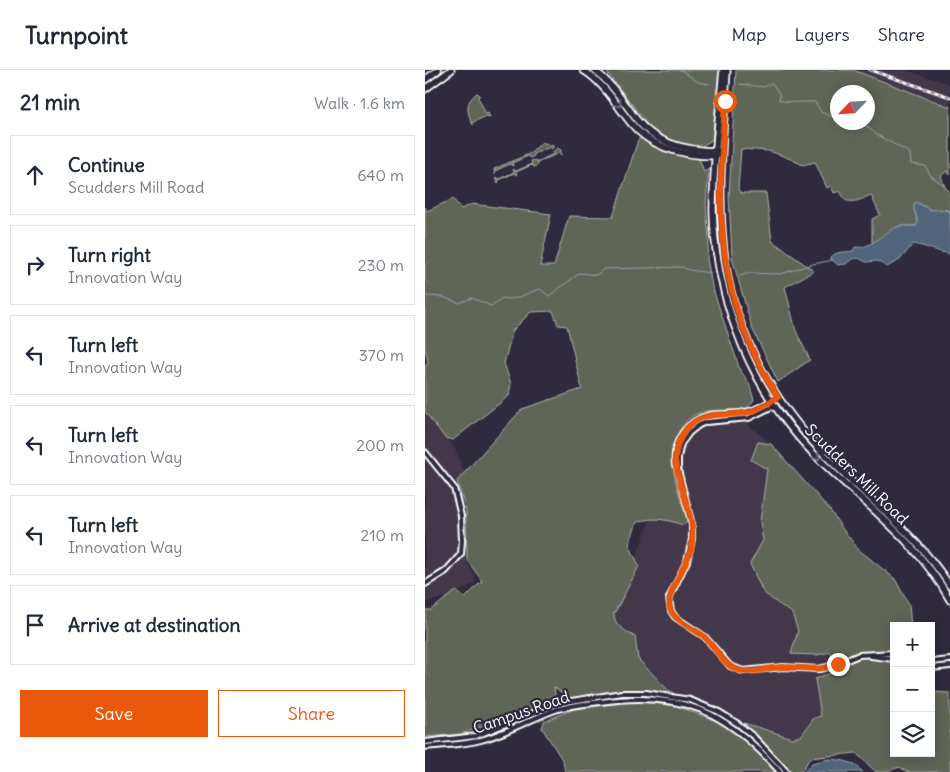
<!DOCTYPE html>
<meta charset="utf-8">
<style>
:root{--surface:#fff;--page:#f2f2f3;--text:#1f2937;--muted:#747a83;--line:#e0e1e3;--accent:#ea580c}
body{margin:0;font-family:Delius,sans-serif;background:var(--page);color:var(--text)}
.controls{position:absolute;right:15px;bottom:15px;display:grid;overflow:hidden;border-radius:0px;box-shadow:0 2px 12px #0003}
.controls button{width:45px;height:45px;display:grid;place-items:center;padding:0;border:0;border-bottom:1px solid var(--line);background:var(--surface);color:var(--text);font:25px sans-serif}
.compass{position:absolute;left:405px;top:15px;width:45px;height:45px;border-radius:50%;background:var(--surface);box-shadow:0 2px 12px #0003;rotate:245deg}
.stop{position:absolute;width:15px;height:15px;margin:-11px;border:4px solid #ea580c;border-radius:50%;background:#fff}
.stop.end{background:#ea580c;border-color:#fff;box-shadow:0 1px 5px #0008}
.list{margin:0;padding:0;list-style:none}
h2{display:flex;justify-content:space-between;align-items:center;height:65px;margin:0;padding:0 20px;font-size:21px}
h2 small{font-size:16px;font-weight:400;color:var(--muted)}
.list li{display:grid;grid-template-columns:32px 1fr auto;gap:15px;align-items:center;box-sizing:border-box;height:80px;margin:0 10px 10px;padding:0 10px;border:1px solid var(--line);border-radius:0px}
.list b{display:block;font-size:19px;white-space:nowrap}
.list p{margin:0;font-size:16px;white-space:nowrap;color:var(--muted)}
.list em{font-size:16px;font-style:normal;color:var(--muted)}
.actions{display:flex;gap:10px;padding:15px 20px}
.actions a{flex:1;padding:11px 0;border:1px solid var(--accent);border-radius:0px;text-align:center;font-size:18px;color:var(--accent)}
.actions .main{background:var(--accent);color:#fff}
.icon{flex:none;width:28px;height:28px;fill:none;stroke:currentColor;stroke-width:2;stroke-linecap:round;stroke-linejoin:round}
.map{position:relative;flex:none;width:525px;height:702px;overflow:hidden}
header{display:flex;align-items:center;gap:30px;box-sizing:border-box;height:70px;padding:0 25px;background:var(--surface);border-bottom:1px solid var(--line)}
header strong{font-size:24px}
nav{display:flex;gap:28px;margin-inline-start:auto;font-size:18px}
main{display:flex}
aside{flex:1;background:var(--surface)}
.map>svg:first-child{display:block}
</style>
<header>
<strong>Turnpoint</strong>
<nav><a>Map</a><a>Layers</a><a>Share</a></nav>
</header>
<main>
<aside>
<h2>21 min<small>Walk · 1.6 km</small></h2>
<ul class="list">
<li><svg class="icon" aria-label="ahead" viewBox="0 0 24 24"><path d="M12 20V5M6 11l6-6 6 6"/></svg><div><b>Continue</b><p>Scudders Mill Road</p></div><em>640 m</em></li>
<li><svg class="icon" aria-label="right" viewBox="0 0 24 24"><path d="M7 20v-9h11M14 6l5 5-5 5"/></svg><div><b>Turn right</b><p>Innovation Way</p></div><em>230 m</em></li>
<li><svg class="icon" aria-label="left" viewBox="0 0 24 24"><path d="M17 20v-9H6M10 6l-5 5 5 5"/></svg><div><b>Turn left</b><p>Innovation Way</p></div><em>370 m</em></li>
<li><svg class="icon" aria-label="left" viewBox="0 0 24 24"><path d="M17 20v-9H6M10 6l-5 5 5 5"/></svg><div><b>Turn left</b><p>Innovation Way</p></div><em>200 m</em></li>
<li><svg class="icon" aria-label="left" viewBox="0 0 24 24"><path d="M17 20v-9H6M10 6l-5 5 5 5"/></svg><div><b>Turn left</b><p>Innovation Way</p></div><em>210 m</em></li>
<li><svg class="icon" aria-label="arrive" viewBox="0 0 24 24"><path d="M6 21V4h12l-3 4 3 4H6"/></svg><div><b>Arrive at destination</b></div></li>
</ul>
<div class="actions"><a class="main">Save</a><a>Share</a></div>
</aside>
<div class="map">
<svg width="525" height="702" viewBox="0 0 525 702">
<rect width="100%" height="100%" fill="#2f2a3d"/>
<filter id="ink" filterUnits="userSpaceOnUse"><feTurbulence type="fractalNoise" baseFrequency=".02" numOctaves="2"/><feDisplacementMap in="SourceGraphic" scale="10" xChannelSelector="R" yChannelSelector="G"/><feConvolveMatrix kernelMatrix="1 2 1 2 8 2 1 2 1" color-interpolation-filters="sRGB"/></filter>
<g filter="url(#ink)">
<!-- built -->
<g fill="#433948">
<path d="M428 0H480L525 14V37Z"/>
<path d="M290 341 323 354 346 374 405 440 416 457 433 479 470 509 469 556 446 631 389 648 376 666 367 668 315 650 292 637 267 627 229 617 186 555 235 424 252 366 260 354 274 344Z"/>
<path d="M0 342 30 379 40 404 44 484 41 491 50 506V513L29 524 0 533Z"/>
</g>
<!-- green -->
<g fill="#5e6659" stroke="#aeb2ac" fill-rule="evenodd">
<path d="M180 0H294L287 70 277 76 274 88 279 102 284 99 281 134 284 170 282 188 287 216 315 300 324 313 329 330C327 332 324 337 321 338 311 342 293 339 282 341 269 343 261 349 255 360 239 389 254 421 262 450L261 453 258 455C240 449 230 447 212 452L204 474 214 496 189 544C189 556 201 561 210 567L213 589 242 619 253 626 221 620 196 621 144 628 129 617 131 631 36 664 0 667V540H6L31 521 40 528 57 511 42 490 41 441 32 411 97 339 157 319 142 256 133 255 128 241 106 242 88 260 79 293 86 314 84 326 28 370 20 368 0 342V297L3 292 0 278V137L2 141 28 129 36 139 47 134 126 144 115 196H129L144 146 188 147 213 70 226 59Z"/>
<path d="M311 0H428L525 37V105L522 101 516 106 520 117 525 122V142L523 140H506L491 132 489 139 493 153 491 156H474L447 174V149L455 145 446 125C437 129 429 134 420 130L415 121 409 123 406 116 402 118 390 92 378 95 361 87 344 81 316 79 313 119 316 123H341L347 171 389 201 360 217 371 261 385 290 353 312 327 258 307 188 304 126ZM412 22H442V52H412Z"/>
<path d="M52 23 55 25 53 27 61 44 63 43 65 47 63 48 62 46 48 52V55C42 42 39 33 52 23Z"/>
<path d="M117 72 128 76V78L126 79 125 77 108 84 109 86 105 88 103 86 87 93 88 96 85 94 70 101V104L69 99 106 83Z"/>
<path d="M132 78 136 80V85L134 83 112 93 113 95 109 97 107 95 91 102 92 105 89 103 74 110 73 113 71 107 74 109 89 102 88 99 91 101 107 94 106 91 110 90 112 92 128 84V82Z"/>
<path d="M333 372 346 374 405 440 416 457 433 479 470 509 484 535 486 556H469V683H506V622L525 623V702H482L475 697 458 702H451L431 683 385 688 376 702H365L319 653 367 668 376 666 389 648 396 646 390 609 414 600 405 582 392 585 366 584 373 561 367 543 348 530 338 522 325 494 338 470 335 452 342 399 326 390Z"/>
<path d="M212 631 251 636 297 653 329 678 350 702H140L138 691 117 658 119 651 149 639Z"/>
</g>
<!-- water -->
<g fill="#51667c" stroke="#97a3b0">
<path d="M491 132 506 140 516 139 525 142V184C512 182 501 176 488 174L475 190 462 197 452 191 441 192 433 188 427 189 421 194 413 195 405 188C412 180 419 183 428 181L430 177C448 180 461 158 476 156 481 155 486 157 491 156L493 152 489 139V134Z"/>
<path d="M404 689C418 690 428 691 438 702H379L387 693Z"/>
</g>
<g fill="none" stroke-linecap="round" stroke-linejoin="round">
<!-- stream -->
<g stroke="#97a3b0" stroke-width="1">
<path d="M256 0 273 12 284 14"/>
<path d="M315 14 339 17 347 13 355 25 354 30C367 34 377 31 390 32L396 42 412 49"/>
<path d="M437 52 452 65 485 83 486 94 500 96 506 106 519 115"/>
<path d="M315 206 324 203 355 204 388 194 408 190"/>
<path d="M0 226 18 227 34 233 47 228 66 236 77 228C91 232 102 222 115 219L124 226 155 203 171 205 179 199 257 197 264 200 286 203"/>
</g>
<!-- street casing -->
<g stroke="#fff" stroke-width="8">
<g id="street">
<path d="M350 335 324 348 281 352 274 355 264 363 256 374 253 387V400L267 455V469L262 491 244 528 246 541 250 547 280 567 305 596 318 601 358 597 394 599 407 596 434 585 469 583"/>
<path d="M0 382 29 418 36 446 37 471 36 484 21 501 0 514"/>
<path d="M250 395C247 371 262 350 285 345 297 343 309 345 321 342 332 340 343 332 353 327"/>
<path d="M446 586 469 589"/>
<path d="M506 592 525 590"/>
<path d="M506 598 525 596"/>
<path d="M0 672 51 666 134 633 197 623H221L265 630 294 642 313 654 329 667 362 702"/>
<path d="M0 677C19 675 38 675 56 670 82 663 105 649 130 640 144 635 160 634 175 632 256 620 302 641 355 702"/>
</g>
</g>
<!-- secondary casing -->
<g stroke="#fff" stroke-width="9">
<g id="secondary">
<path d="M158 0C179 13 190 33 205 52 226 79 259 86 292 86"/>
<path d="M169 0C188 14 198 32 212 50 231 74 263 81 293 81"/>
<path d="M298 0C294 46 288 93 288 140 290 233 329 327 396 391 441 435 495 474 525 530"/>
<path d="M302 0C298 65 291 132 301 197 312 266 349 332 397 382 440 427 492 464 525 516"/>
<path d="M0 10 13 0"/>
<path d="M0 19 26 0"/>
</g>
</g>
<!-- street -->
<use href="#street" stroke="#2f2a3d" stroke-width="4"/>
<!-- secondary -->
<use href="#secondary" stroke="#2f2a3d" stroke-width="5.5"/>
<!-- rail casing -->
<g stroke="#fff" stroke-width="3">
<path id="rail" d="M445 0 525 27"/>
</g>
<!-- rail -->
<use href="#rail" stroke="#2f2a3d" stroke-width="1" stroke-dasharray="4" stroke-linecap="butt"/>
</g>
<!-- one-way arrows -->
<defs><path id="oneway-chevron" d="M-2-3.5L2.5 0L-2 3.5" fill="none" stroke-width="1.6" stroke-linecap="round" stroke-linejoin="round" transform="scale(1.25)"/></defs>
<g stroke="#6d6a77">
<use href="#oneway-chevron" transform="translate(193 34) rotate(53)"/>
<use href="#oneway-chevron" transform="translate(392 387) rotate(45)"/>
</g>
</g>
<g fill="none" stroke-linecap="round" stroke-linejoin="round" filter="url(#ink)">
<!-- route -->
<path stroke="#ea580c" stroke-width="6" d="M300 31C298 73 294 115 297 157 301 218 320 276 353 327 344 332 335 339 325 342 314 345 301 344 290 345 265 347 251 366 250 390 253 419 273 448 266 479 262 496 240 523 245 539 249 550 267 558 277 565 288 573 293 588 305 596 320 607 339 598 357 597 376 597 394 602 413 594"/>
</g>
<g text-anchor="middle" dominant-baseline="central" stroke-width="4.5" stroke-linejoin="round" paint-order="stroke">
<!-- street labels -->
<g font-size="16" fill="#fff" stroke="#2f2a3d">
<text transform="translate(432 404) rotate(44)">Scudders Mill Road</text>
<text transform="translate(96 642) rotate(-19)">Campus Road</text>
</g>
</g>
</svg>
<div class="controls">
<button>+</button>
<button>−</button>
<button><svg class="icon" aria-label="layers" viewBox="0 0 24 24"><path d="M12 4l9 5-9 5-9-5zM3 14l9 5 9-5"/></svg></button>
</div>
<svg class="compass" viewBox="-18 -18 36 36"><path d="M0-13l5 13h-10z" fill="#e53935"/><path d="M0 13l5-13h-10z" fill="#747a83"/></svg>
<div class="stop" style="left:300px;top:31px"></div>
<div class="stop end" style="left:413px;top:594px"></div>
</div>
</main>
